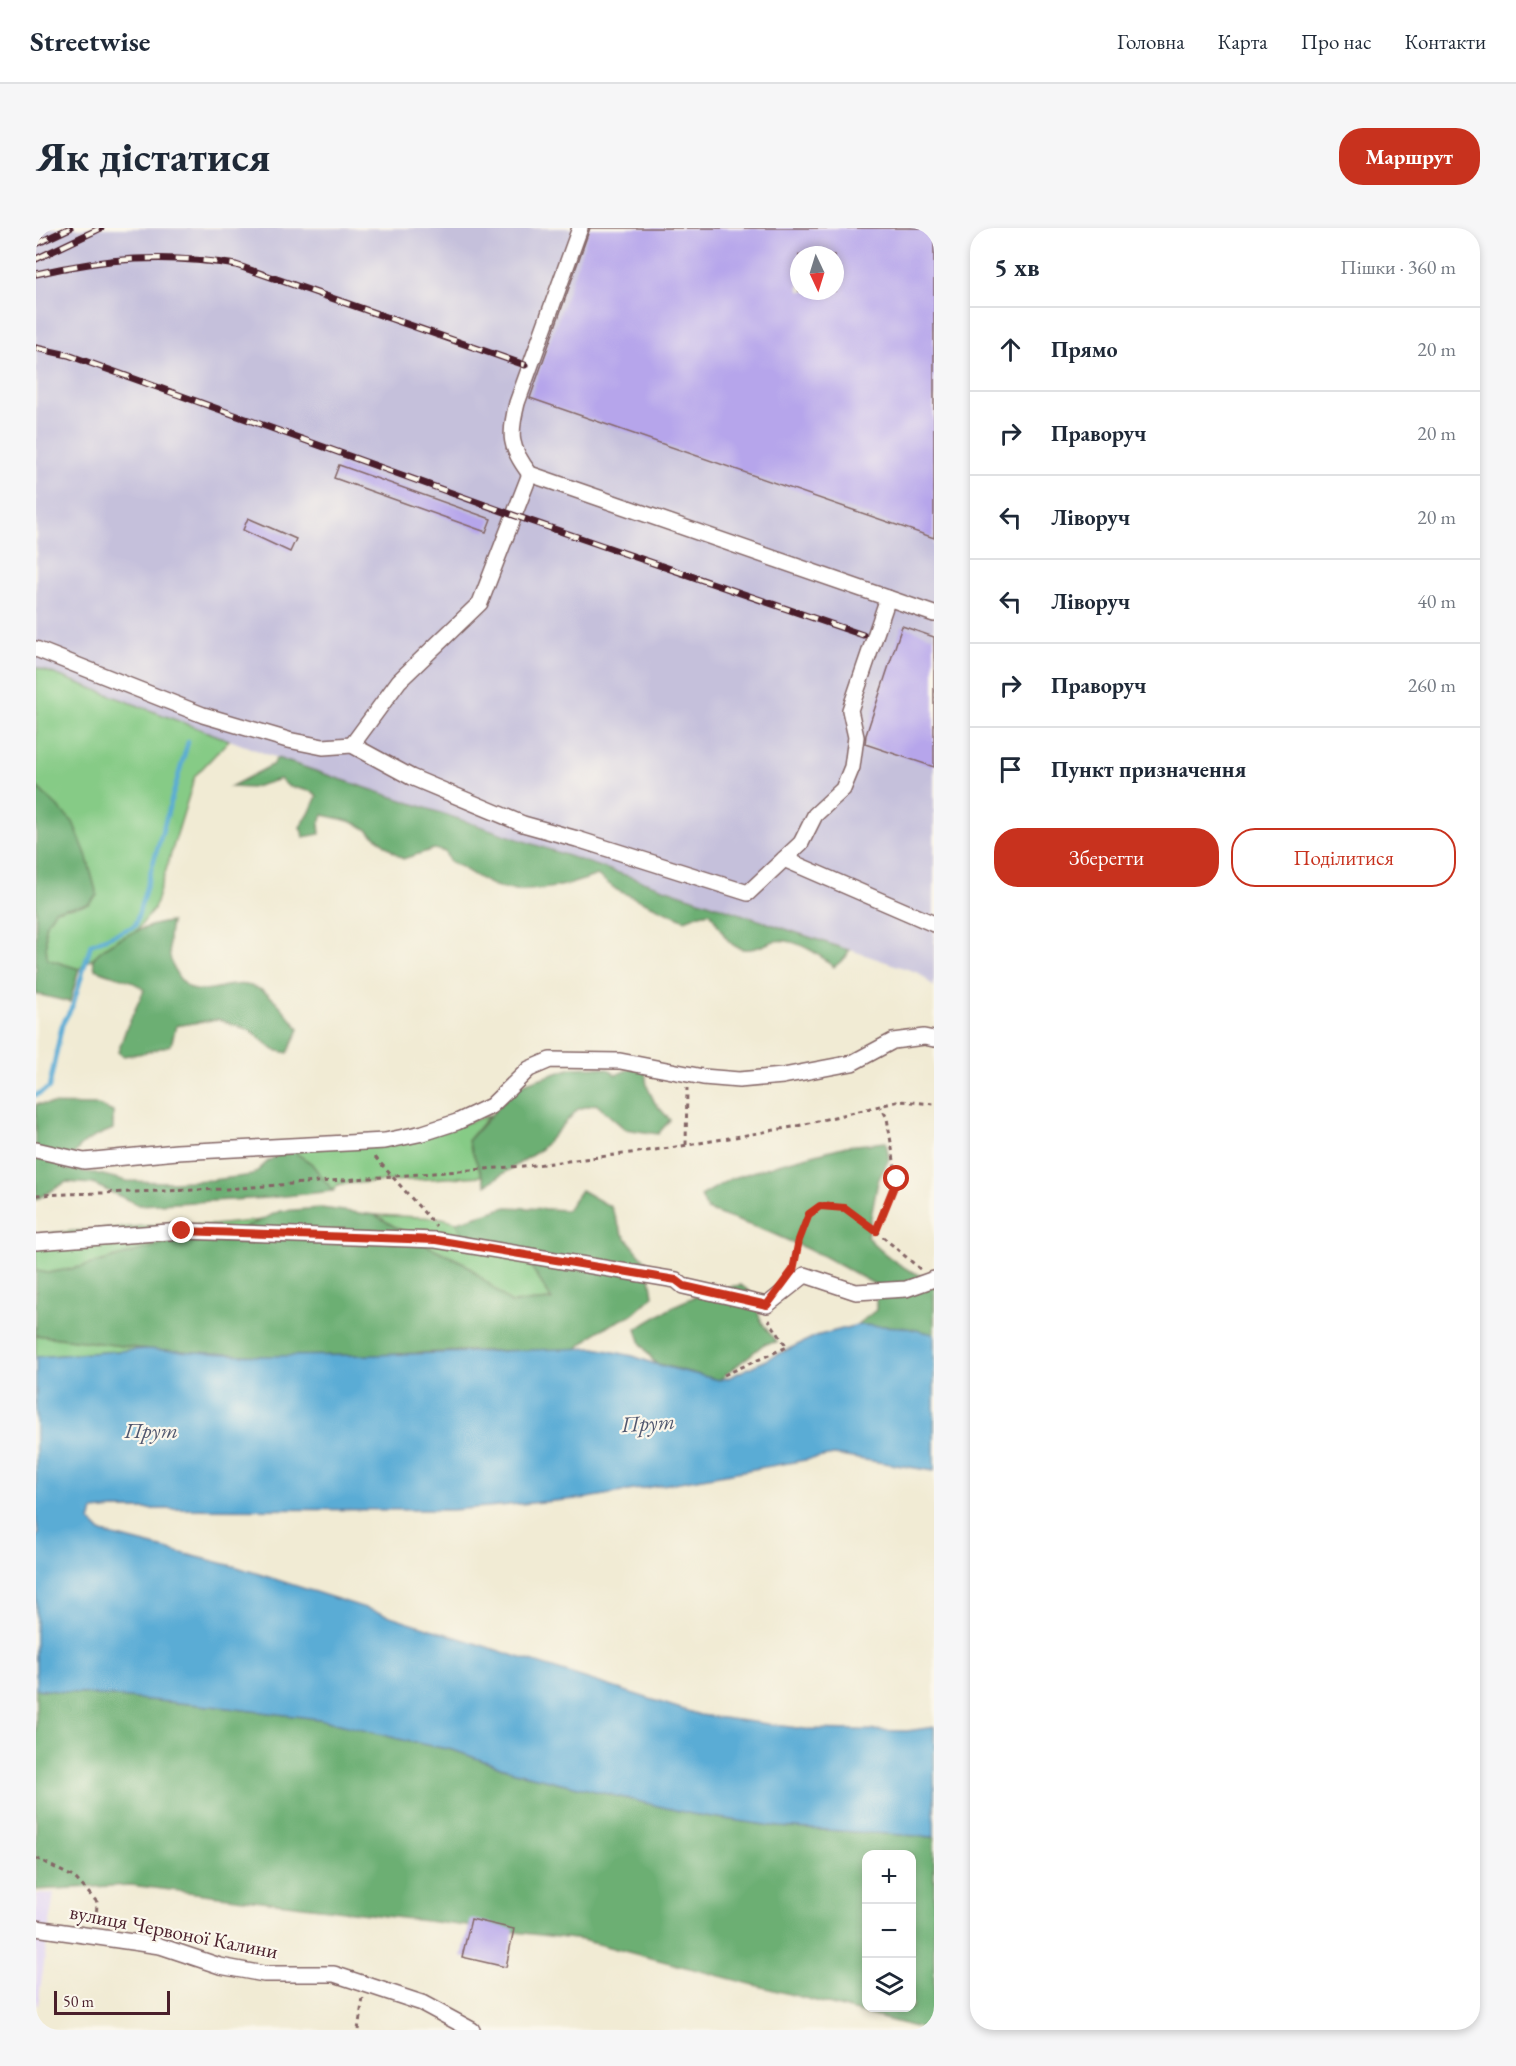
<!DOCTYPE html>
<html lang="uk">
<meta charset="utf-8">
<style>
:root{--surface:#fff;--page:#f6f6f7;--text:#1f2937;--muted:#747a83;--line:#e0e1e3;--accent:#c8321e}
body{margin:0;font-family:"EB Garamond",serif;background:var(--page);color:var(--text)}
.controls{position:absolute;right:18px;bottom:18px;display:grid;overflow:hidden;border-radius:12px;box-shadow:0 3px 9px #0003}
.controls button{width:54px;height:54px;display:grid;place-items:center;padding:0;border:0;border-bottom:2px solid var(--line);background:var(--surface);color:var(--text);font:30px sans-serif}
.compass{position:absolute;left:754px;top:18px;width:54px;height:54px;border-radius:50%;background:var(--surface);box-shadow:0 3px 9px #0003;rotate:176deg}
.scale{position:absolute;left:18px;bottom:15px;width:116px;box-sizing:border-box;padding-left:6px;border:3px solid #4a1f2b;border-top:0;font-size:16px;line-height:21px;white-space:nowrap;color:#4a1f2b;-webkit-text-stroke:4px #fbf7ec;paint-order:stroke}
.stop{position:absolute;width:18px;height:18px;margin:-14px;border:4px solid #c8321e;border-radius:50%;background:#fff}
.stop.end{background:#c8321e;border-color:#fff;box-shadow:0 2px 6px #0008}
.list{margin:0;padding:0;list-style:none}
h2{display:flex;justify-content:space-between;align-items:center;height:78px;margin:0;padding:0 24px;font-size:26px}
h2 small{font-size:20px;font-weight:400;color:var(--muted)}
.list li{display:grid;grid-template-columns:39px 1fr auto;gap:18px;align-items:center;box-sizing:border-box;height:84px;padding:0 24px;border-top:2px solid var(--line)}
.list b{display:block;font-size:22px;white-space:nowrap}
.list em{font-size:20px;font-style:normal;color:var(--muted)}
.actions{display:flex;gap:12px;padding:18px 24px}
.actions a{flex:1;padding:14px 0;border:2px solid var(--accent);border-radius:24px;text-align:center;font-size:21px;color:var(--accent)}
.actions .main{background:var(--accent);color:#fff}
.icon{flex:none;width:33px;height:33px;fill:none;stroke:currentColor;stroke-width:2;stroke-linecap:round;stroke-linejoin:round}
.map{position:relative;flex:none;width:898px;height:1802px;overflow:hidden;border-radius:24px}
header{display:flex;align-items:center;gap:36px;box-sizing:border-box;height:84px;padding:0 30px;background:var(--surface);border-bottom:2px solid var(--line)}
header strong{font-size:28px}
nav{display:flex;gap:33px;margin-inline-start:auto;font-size:21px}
.intro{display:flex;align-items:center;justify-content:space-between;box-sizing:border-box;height:144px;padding:0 36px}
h1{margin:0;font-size:42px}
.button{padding:15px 27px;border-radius:24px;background:var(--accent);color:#fff;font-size:21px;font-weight:700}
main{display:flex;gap:36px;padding:0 36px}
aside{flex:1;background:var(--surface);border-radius:24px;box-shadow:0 3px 9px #0003}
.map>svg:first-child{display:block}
</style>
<header>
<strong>Streetwise</strong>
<nav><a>Головна</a><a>Карта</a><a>Про нас</a><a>Контакти</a></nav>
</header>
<div class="intro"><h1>Як дістатися</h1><a class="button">Маршрут</a></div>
<main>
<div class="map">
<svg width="898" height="1802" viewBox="0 0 898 1802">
<rect width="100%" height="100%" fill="#fbf7ec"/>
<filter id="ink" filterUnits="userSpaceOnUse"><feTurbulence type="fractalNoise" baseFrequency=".0167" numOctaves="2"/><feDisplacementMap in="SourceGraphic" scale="12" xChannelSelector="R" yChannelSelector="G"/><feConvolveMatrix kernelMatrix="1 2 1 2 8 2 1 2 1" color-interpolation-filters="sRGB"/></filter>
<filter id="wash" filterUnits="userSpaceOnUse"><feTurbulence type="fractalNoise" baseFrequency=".008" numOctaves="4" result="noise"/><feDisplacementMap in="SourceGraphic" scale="24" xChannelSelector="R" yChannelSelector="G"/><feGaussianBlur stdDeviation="1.35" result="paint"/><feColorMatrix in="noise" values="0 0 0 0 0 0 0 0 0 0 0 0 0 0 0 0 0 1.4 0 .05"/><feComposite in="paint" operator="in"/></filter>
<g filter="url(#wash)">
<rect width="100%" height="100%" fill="#f1ebd4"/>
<!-- built -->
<path fill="#e1d4f4" d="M18 1665 2 1777H0V1666Z"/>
<!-- industrial -->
<path fill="#c5c0db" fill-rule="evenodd" d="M0 0H898V759L883 745 241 530 0 439ZM763 27H799V63H763Z"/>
<!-- green -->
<g fill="#86cb86" stroke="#687558" stroke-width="1.5">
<path d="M0 439 193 512 159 548 118 681 99 705 73 717 43 741 11 731 9 698 19 682 52 676 61 667 50 627 13 571 0 558Z"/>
<path d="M453 887 432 913 446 948 303 956 297 963 275 935 261 926 259 922 424 897Z"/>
<path d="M339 987 406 990 421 994 430 1019 489 1029 517 1072 475 1075 428 1035 386 1015Z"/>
<path d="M226 992 191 1008 127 1016 45 1039 11 1045 0 1043V1006L136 996 177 997Z"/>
<path d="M0 1107 110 1121 0 1129Z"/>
</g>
<!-- forest -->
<g fill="#6caf73" stroke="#5b674f" stroke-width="1.5" fill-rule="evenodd">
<path d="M241 530 812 722H813L810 729 798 739C783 726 756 707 735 714 725 718 714 724 703 720 689 715 682 695 674 684L664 686 649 692 581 662 561 647C534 658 487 668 459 658 443 652 429 640 413 633L409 624 398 621 367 631C352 622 341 607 325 598 314 592 300 590 287 587L283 596 284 606 268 609 264 599 273 586 281 568 277 564 252 558 244 551 215 560 194 559 236 537Z"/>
<path d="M0 558 37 594 50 626 61 667 52 676 19 682 9 698 11 731 43 741 34 774 0 766Z"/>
<path d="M135 694C131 716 131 739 148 755 151 758 156 762 160 762 176 764 194 754 211 757 235 761 249 784 263 801L252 825 238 822 215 803 182 791 140 798 135 817 108 825 87 828 82 824 90 801 108 762C94 749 76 749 59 741L57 731C69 714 114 695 135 694Z"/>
<path d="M561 839 574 842 580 847 598 839 609 842 611 858 619 875 634 892 622 906 589 901 560 876 542 881 504 922 450 957 432 913 481 858 536 840Z"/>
<path d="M0 876 62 877 77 884V901C52 911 41 916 29 941L59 945 91 953 134 954 176 952 217 947 232 933 248 923 259 922 261 926 275 935 297 963 231 970 103 977 57 956 30 954 0 972Z"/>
<path d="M850 914 853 931 842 953 831 1009C850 1029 871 1045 898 1052V1106L866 1099 821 1097 840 1082V1057L787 1028 733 1004 671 982 665 968 694 951 746 935 810 918Z"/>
<path d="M545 962 575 979 586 1005 612 1036 617 1068 597 1086 562 1103 540 1122 428 1123 339 1127 223 1128 110 1121 0 1107V1043L12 1045 45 1039 127 1016 191 1008 244 983 285 980 339 987 386 1015 428 1035 475 1075 516 1072 489 1029 430 1019 421 994 471 979 531 982Z"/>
<path d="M705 1057 719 1068C721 1090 727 1098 741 1114L728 1116 683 1152 619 1135 605 1116 600 1101 642 1076 674 1062Z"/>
<path d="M0 1461 184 1479 283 1491 375 1514 417 1522 479 1544 656 1586 743 1599 898 1609V1802H891L546 1712 94 1657 0 1662ZM830 1626H876V1780H830Z"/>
</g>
<!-- water -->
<path fill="#5aacd5" stroke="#526680" stroke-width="1.5" d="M821 1097 866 1099 898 1106V1243L798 1227 552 1270 416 1282 79 1281 57 1283 54 1293 66 1305 201 1339 664 1487 769 1501 871 1503 898 1499V1609L743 1599 656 1586 479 1544 417 1522 375 1514 283 1491 184 1479 0 1461V1309L3 1305 0 1293V1129L110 1121 223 1128 339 1127 559 1120 597 1128 619 1136 683 1152 692 1150 780 1108Z"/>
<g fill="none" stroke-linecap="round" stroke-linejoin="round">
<!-- stream -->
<path stroke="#5aacd5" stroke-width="4.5" d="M0 867 13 860 26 797 37 777 55 716 99 698 152 514"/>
</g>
<g id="blocks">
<!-- building -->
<g fill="#b6a5eb" fill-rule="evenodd">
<path d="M554 0H898V310L494 170ZM763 27H799V63H763Z"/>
<path d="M303 237 455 291 450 304 298 250Z"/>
<path d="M212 290 260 311 254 324 207 302Z"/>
<path d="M866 398 898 409V539L829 516 830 507Z"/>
<path d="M435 1691 478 1701 470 1739 426 1729Z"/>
</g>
</g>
</g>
<g filter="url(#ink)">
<use href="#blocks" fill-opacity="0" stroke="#846666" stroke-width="1.5"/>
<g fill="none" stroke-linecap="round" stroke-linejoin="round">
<!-- minor casing -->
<g stroke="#846666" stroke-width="18">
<g id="minor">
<path d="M544 0 481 175C473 207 473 219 494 246L898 386"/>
<path d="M0 421 167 487 252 512 287 519 316 517 375 549 487 596 541 611 712 665 765 615 779 587 807 561 816 539 820 509 814 482 852 370"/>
<path d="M316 517 363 453 444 375 494 246"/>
<path d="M748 631 898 696"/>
<path d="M0 922 48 933 141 924 349 913 387 905 421 894 455 878 493 841 514 832 584 833 667 849 703 852 747 848 816 835 857 813 888 809 898 811"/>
<path d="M0 1014 146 1003 400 1012 640 1052 647 1058 731 1077 769 1047 820 1064 870 1061 898 1051"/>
<path d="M0 1700 124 1718 184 1738 228 1746H298L386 1775 436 1802"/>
</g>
</g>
<!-- path -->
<g stroke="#846666" stroke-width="3" stroke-dasharray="4.5 4.5" stroke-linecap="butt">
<path d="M650 917 651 860"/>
<path d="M339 929 400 998"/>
<path d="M0 967 191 961 500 937 634 920 757 899 864 873 898 876"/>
<path d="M840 1003 884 1041"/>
<path d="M758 1038 763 1012 773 986 784 978 809 980 840 1003 861 951 851 890 845 879"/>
<path d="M688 1147 751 1119 733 1092"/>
<path d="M0 1630 39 1650 61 1674 60 1694"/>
<path d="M322 1802 327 1770"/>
</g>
<!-- minor -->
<use href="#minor" stroke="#fff" stroke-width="15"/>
<!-- rail casing -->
<g stroke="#4a1f2b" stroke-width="7">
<g id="rail">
<path d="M0 16 34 0"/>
<path d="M0 31 65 0"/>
<path d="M0 46C70 30 129 25 200 37L489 137"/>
<path d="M0 120 32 127 477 287 827 407"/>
</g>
</g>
<!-- rail -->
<use href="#rail" stroke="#fbf7ec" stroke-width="4.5" stroke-dasharray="14" stroke-linecap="butt"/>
</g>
</g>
<g fill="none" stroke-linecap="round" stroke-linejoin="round" filter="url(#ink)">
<!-- route -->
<path stroke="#c8321e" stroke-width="8" d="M146 1003 400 1012 640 1052 648 1058 731 1077 757 1042 763 1012 773 986 784 978 809 980 840 1003 861 951"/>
</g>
<g text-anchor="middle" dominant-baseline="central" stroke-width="4.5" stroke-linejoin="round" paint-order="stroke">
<!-- street labels -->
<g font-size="21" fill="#4a1f2b" stroke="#fbf7ec">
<text transform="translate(138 1703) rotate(11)">вулиця Червоної Калини</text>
</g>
<!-- water labels -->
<g font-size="22" font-style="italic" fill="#50576f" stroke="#fbf7ec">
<text transform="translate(612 1195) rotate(-4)">Прут</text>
<text x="115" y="1202">Прут</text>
</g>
</g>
</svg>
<div class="controls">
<button>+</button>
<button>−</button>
<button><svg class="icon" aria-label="layers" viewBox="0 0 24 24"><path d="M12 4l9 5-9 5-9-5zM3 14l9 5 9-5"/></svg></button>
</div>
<svg class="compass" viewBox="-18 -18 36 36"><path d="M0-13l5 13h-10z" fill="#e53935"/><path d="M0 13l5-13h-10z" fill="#747a83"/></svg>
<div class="scale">50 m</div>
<div class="stop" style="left:861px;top:951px"></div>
<div class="stop end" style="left:146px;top:1003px"></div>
</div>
<aside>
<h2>5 хв<small>Пішки · 360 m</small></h2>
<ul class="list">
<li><svg class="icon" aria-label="ahead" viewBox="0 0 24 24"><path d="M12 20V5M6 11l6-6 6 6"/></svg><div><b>Прямо</b></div><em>20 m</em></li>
<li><svg class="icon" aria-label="right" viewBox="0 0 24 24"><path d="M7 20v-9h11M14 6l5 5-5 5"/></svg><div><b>Праворуч</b></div><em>20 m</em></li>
<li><svg class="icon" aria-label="left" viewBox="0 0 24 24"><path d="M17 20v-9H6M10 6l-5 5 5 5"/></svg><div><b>Ліворуч</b></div><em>20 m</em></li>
<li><svg class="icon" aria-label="left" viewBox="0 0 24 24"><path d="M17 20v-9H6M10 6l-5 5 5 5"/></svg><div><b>Ліворуч</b></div><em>40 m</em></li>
<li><svg class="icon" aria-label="right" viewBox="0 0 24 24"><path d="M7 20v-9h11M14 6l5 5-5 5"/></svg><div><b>Праворуч</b></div><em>260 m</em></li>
<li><svg class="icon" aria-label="arrive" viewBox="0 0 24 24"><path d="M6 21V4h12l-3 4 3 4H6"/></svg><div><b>Пункт призначення</b></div></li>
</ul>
<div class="actions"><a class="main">Зберегти</a><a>Поділитися</a></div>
</aside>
</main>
